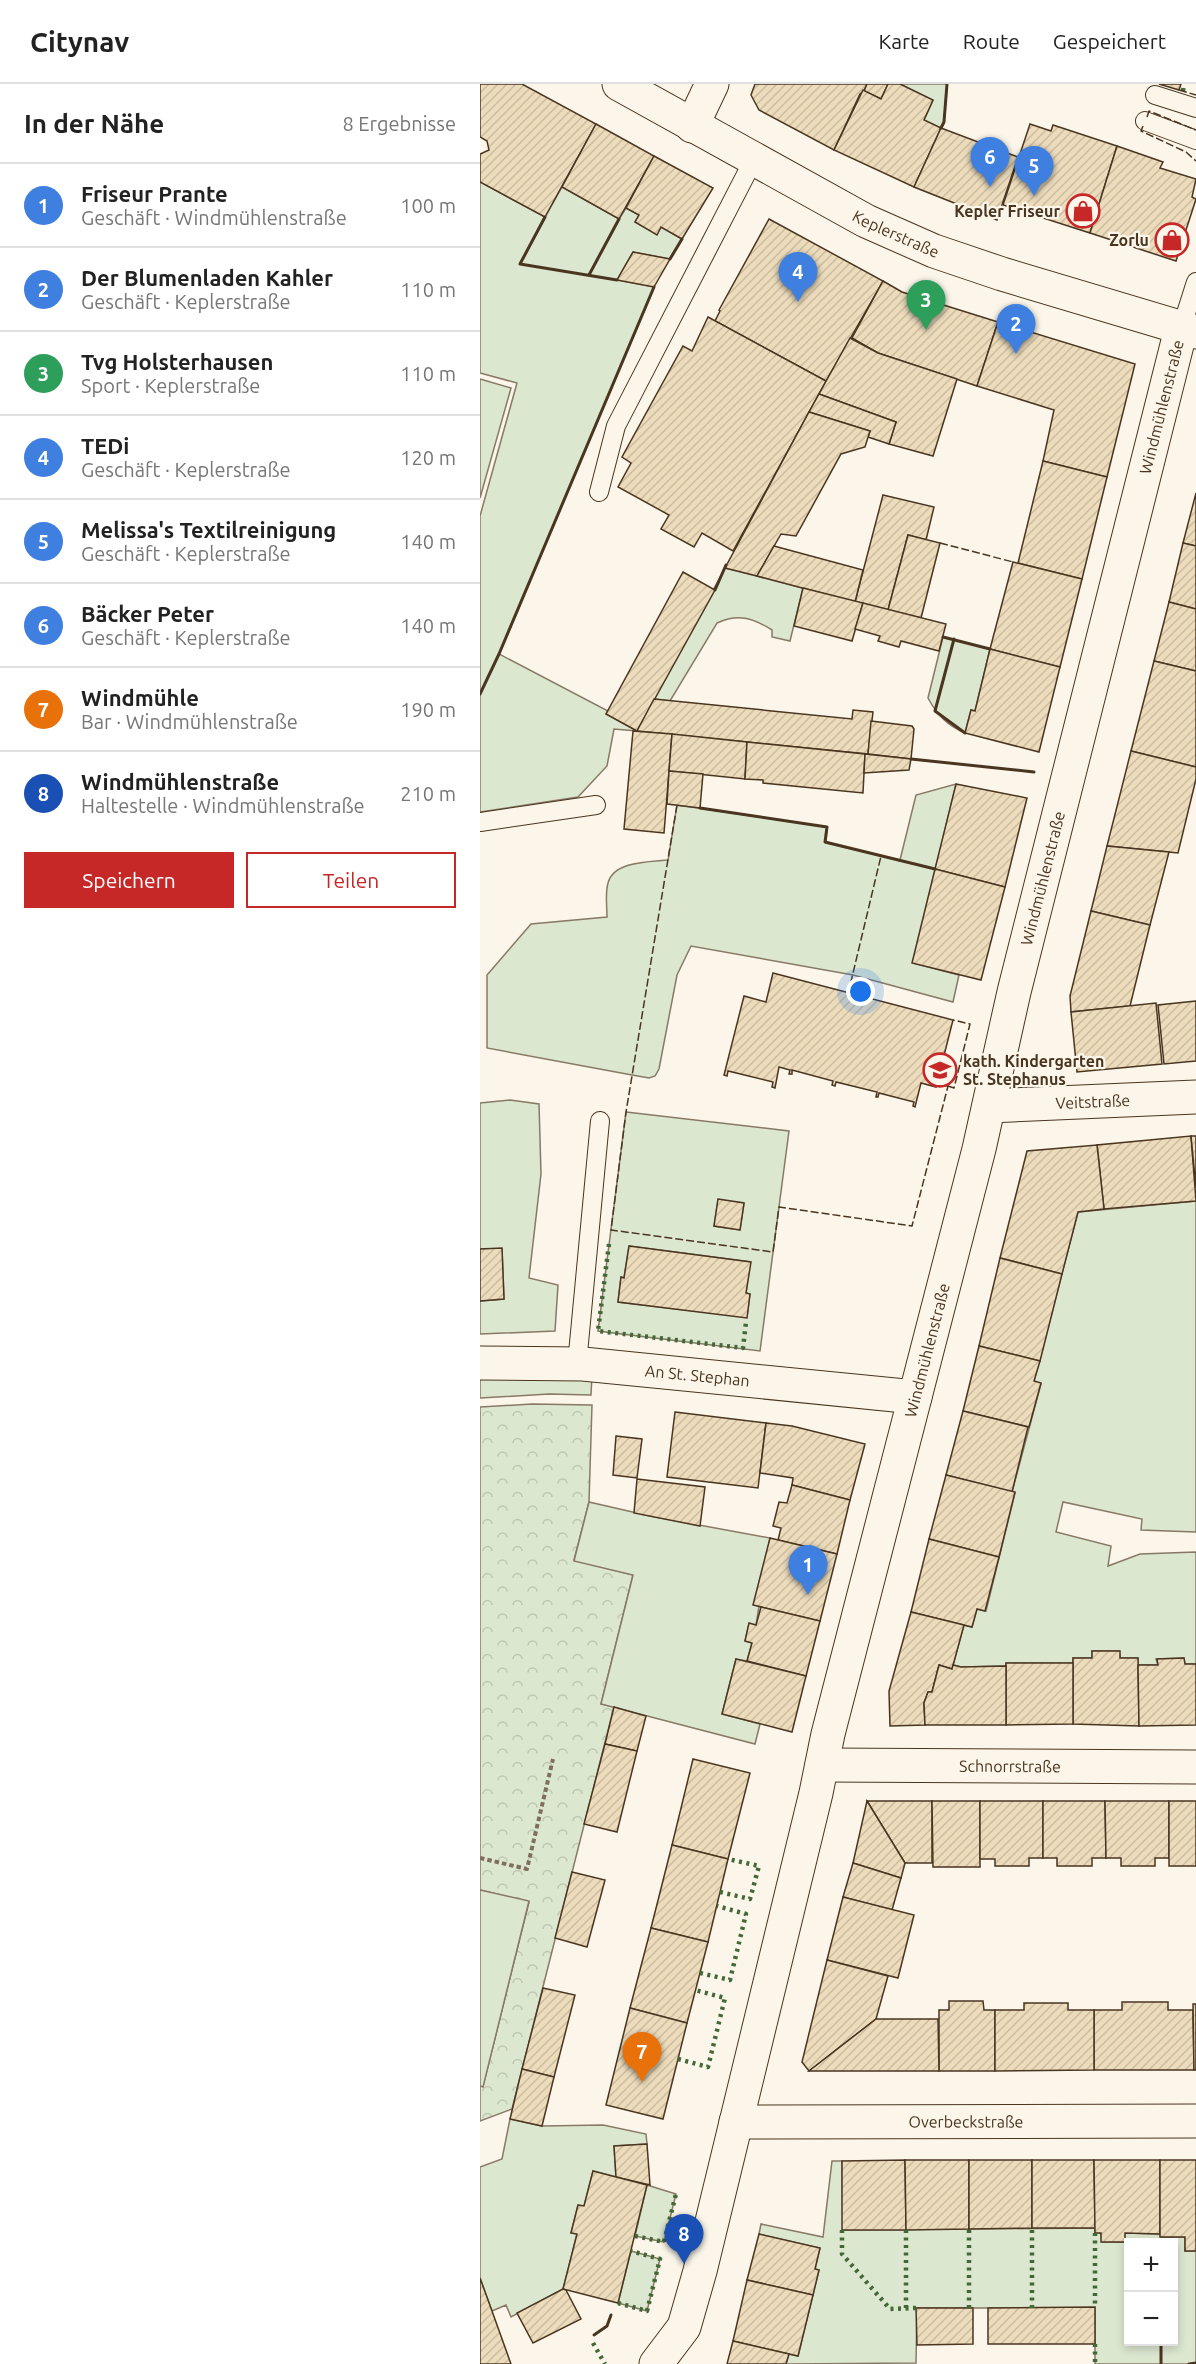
<!DOCTYPE html>
<html lang="de">
<meta charset="utf-8">
<style>
:root{--surface:#fff;--page:#f2f2f2;--text:#222;--muted:#767676;--line:#e0e0e0;--accent:#c62828}
body{margin:0;font-family:Ubuntu,sans-serif;background:var(--page);color:var(--text)}
.controls{position:absolute;right:18px;bottom:18px;display:grid;overflow:hidden;border-radius:0px;box-shadow:0 3px 9px #0003}
.controls button{width:54px;height:54px;display:grid;place-items:center;padding:0;border:0;border-bottom:2px solid var(--line);background:var(--surface);color:var(--text);font:30px sans-serif}
.you{position:absolute;left:381px;top:908px;width:21px;height:21px;margin:-15px;border:4px solid #fff;border-radius:50%;background:#1a73e8;box-shadow:0 0 0 9px #1a73e833}
.badge{display:grid;place-items:center;width:39px;height:39px;border-radius:50%;background:var(--accent);color:#fff;font-size:20px;font-weight:700}
.pin{position:absolute;translate:-50% -50px;filter:drop-shadow(0 2px 3px #0008)}
.pin::after{content:'';position:absolute;top:32px;width:21px;height:18px;background:inherit;clip-path:polygon(0 0,100% 0,50% 100%)}
.list{margin:0;padding:0;list-style:none}
h2{display:flex;justify-content:space-between;align-items:center;height:78px;margin:0;padding:0 24px;font-size:26px}
h2 small{font-size:20px;font-weight:400;color:var(--muted)}
.list li{display:grid;grid-template-columns:39px 1fr auto;gap:18px;align-items:center;box-sizing:border-box;height:84px;padding:0 24px;border-top:2px solid var(--line)}
.list b{display:block;font-size:22px;white-space:nowrap}
.list p{margin:0;font-size:20px;white-space:nowrap;color:var(--muted)}
.list em{font-size:20px;font-style:normal;color:var(--muted)}
.actions{display:flex;gap:12px;padding:18px 24px}
.actions a{flex:1;padding:14px 0;border:2px solid var(--accent);border-radius:0px;text-align:center;font-size:21px;color:var(--accent)}
.actions .main{background:var(--accent);color:#fff}
.map{position:relative;flex:none;width:716px;height:2280px;overflow:hidden}
header{display:flex;align-items:center;gap:36px;box-sizing:border-box;height:84px;padding:0 30px;background:var(--surface);border-bottom:2px solid var(--line)}
header strong{font-size:28px}
nav{display:flex;gap:33px;margin-inline-start:auto;font-size:21px}
main{display:flex}
aside{flex:1;background:var(--surface)}
.map>svg:first-child{display:block}
</style>
<header>
<strong>Citynav</strong>
<nav><a>Karte</a><a>Route</a><a>Gespeichert</a></nav>
</header>
<main>
<aside>
<h2>In der Nähe<small>8 Ergebnisse</small></h2>
<ul class="list">
<li><span class="badge" style="background:#3f7fe0">1</span><div><b>Friseur Prante</b><p>Geschäft · Windmühlenstraße</p></div><em>100 m</em></li>
<li><span class="badge" style="background:#3f7fe0">2</span><div><b>Der Blumenladen Kahler</b><p>Geschäft · Keplerstraße</p></div><em>110 m</em></li>
<li><span class="badge" style="background:#2e9e5b">3</span><div><b>Tvg Holsterhausen</b><p>Sport · Keplerstraße</p></div><em>110 m</em></li>
<li><span class="badge" style="background:#3f7fe0">4</span><div><b>TEDi</b><p>Geschäft · Keplerstraße</p></div><em>120 m</em></li>
<li><span class="badge" style="background:#3f7fe0">5</span><div><b>Melissa's Textilreinigung</b><p>Geschäft · Keplerstraße</p></div><em>140 m</em></li>
<li><span class="badge" style="background:#3f7fe0">6</span><div><b>Bäcker Peter</b><p>Geschäft · Keplerstraße</p></div><em>140 m</em></li>
<li><span class="badge" style="background:#e8710a">7</span><div><b>Windmühle</b><p>Bar · Windmühlenstraße</p></div><em>190 m</em></li>
<li><span class="badge" style="background:#1a4fb4">8</span><div><b>Windmühlenstraße</b><p>Haltestelle · Windmühlenstraße</p></div><em>210 m</em></li>
</ul>
<div class="actions"><a class="main">Speichern</a><a>Teilen</a></div>
</aside>
<div class="map">
<svg width="716" height="2280" viewBox="0 0 716 2280">
<defs>
<pattern id="forest-crowns" width="20" height="18" patternUnits="userSpaceOnUse" patternTransform="scale(1.5)"><rect width="20" height="18" fill="#dce7d0"/><path d="M2 6a3 3 0 1 1 6 0M12 15a3 3 0 1 1 6 0" fill="none" stroke="#bec7b2"/></pattern>
<pattern id="building-hatch" width="6" height="6" patternUnits="userSpaceOnUse" patternTransform="scale(1.5)"><rect width="6" height="6" fill="#ecdcbc"/><path d="M-1 1l2-2M0 6l6-6M5 7l2-2" fill="none" stroke="#ccbda1"/></pattern>
</defs>
<rect width="100%" height="100%" fill="#fbf6e9"/>
<!-- forest -->
<path fill="url(#forest-crowns)" stroke="#887966" stroke-width="1.5" d="M52 1320 112 1321 109 1418 94 1476 153 1491 121 1620 134 1623 32 2025 0 2037V2002H3L49 1818 0 1806V1323Z"/>
<!-- garden -->
<g fill="#dce7d0" stroke="#887966" stroke-width="1.5" fill-rule="evenodd">
<path d="M420 0H467L464 38 461 44 444 36 453 16Z"/>
<path d="M0 98 65 133 82 103 139 135 146 124 159 131 155 138 177 150 181 143 202 155 190 175 153 168 137 196 174 203 19 570 128 627 126 630 157 647 134 645 127 682 98 713 0 728V432L37 299 0 289Z"/>
<path d="M0 295 31 304 0 414Z"/>
<path d="M245 484 323 504 310 557 292 553V546C273 534 258 529 237 539L190 617 174 615Z"/>
<path d="M463 553 510 565 495 627 491 626 485 649C467 641 457 631 448 614Z"/>
<path d="M476 700 433 879 479 891 473 918 373 891 211 862 197 891 179 985 175 992 169 994 152 991 7 964V891L51 840 127 833C127 823 125 809 128 799 134 777 169 778 188 776L197 721 347 743 346 759 420 776 436 711Z"/>
<path d="M30 1016 59 1020 61 1090 49 1194 78 1201 75 1247 0 1250V1217L24 1215 22 1165H0V1019Z"/>
<path d="M146 1028 309 1047 280 1267 118 1247ZM238 1116 264 1120 260 1146 234 1142ZM149 1162 270 1178 266 1209 270 1210 267 1233 138 1218 141 1193 144 1194Z"/>
<path d="M716 1117V1448L661 1446 662 1435 583 1418 576 1448 631 1462 628 1482 660 1470 716 1468V1580H705L704 1574 676 1575 678 1581H658V1574H640L639 1567H612V1574H593V1579H526V1582L481 1583 473 1581 484 1541 492 1543 497 1525 506 1527 535 1409 532 1408 561 1300 554 1297 598 1128Z"/>
<path d="M112 1291 111 1311 69 1310 0 1314V1294Z"/>
<path d="M109 1418 170 1432 290 1454 276 1541 269 1540 265 1557 272 1559 267 1577 256 1575 242 1630 280 1640 275 1660 121 1620 153 1491 94 1477Z"/>
<path d="M0 1806 49 1817 3 2003 0 2002Z"/>
<path d="M30 2035 62 2042 123 2041 166 2050 167 2060 134 2062 136 2093 113 2087 104 2122 98 2121 91 2149 97 2150 83 2205 31 2233 26 2221 12 2227 0 2194V2083L22 2075Z"/>
<path d="M352 2077H362L363 2146 615 2144V2149H621L622 2158H644L645 2149 680 2150 681 2153H705V2167H716V2280H615V2224H437L436 2279 306 2280 309 2270 318 2272 339 2186 335 2185 340 2164 279 2150 281 2140 343 2153ZM648 2158H694V2258H648Z"/>
<path d="M167 2101 196 2110 184 2158 155 2152Z"/>
<path d="M151 2167 180 2175 167 2227 138 2219Z"/>
</g>
<!-- building -->
<g fill="url(#building-hatch)" stroke="#4a3520" stroke-width="1.5">
<path d="M0 0H42L116 40 65 133 0 98V70L9 66 7 57 0 53Z"/>
<path d="M275 0H387L384 7 380 10 354 66 279 26 271 11Z"/>
<path d="M387 0H408L401 15 384 7Z"/>
<path d="M408 0H420L453 16 444 36 461 44 434 103 354 66 383 6 401 15Z"/>
<path d="M679 0H701L699 6Z"/>
<path d="M116 40 174 72 139 135 82 103Z"/>
<path d="M550 40 571 47 573 41 637 62 610 149 523 121Z"/>
<path d="M461 44 538 73 517 136 434 103Z"/>
<path d="M637 62 683 78 680 84 716 95 712 113 716 115 696 177 610 149Z"/>
<path d="M174 72 233 104 202 155 181 143 177 151 155 138 159 131 146 124Z"/>
<path d="M289 135 403 197 346 297 235 237 240 227 239 226Z"/>
<path d="M153 168 190 175 174 203 137 196Z"/>
<path d="M403 197 422 208 518 238 497 302 398 269 372 254Z"/>
<path d="M228 233 346 297 253 467 222 449 214 463 181 445 189 431 138 403 151 379 142 373 203 262 212 267Z"/>
<path d="M518 238 655 280 627 393 563 377 574 326 497 302Z"/>
<path d="M370 254 398 269 477 295 453 372 409 360 416 338 339 310Z"/>
<path d="M339 310 416 338 409 360 388 353 390 347 329 328Z"/>
<path d="M329 328 390 347 385 363 361 370 316 452 301 450 277 492 245 484Z"/>
<path d="M563 377 627 393 602 495 538 479Z"/>
<path d="M716 409V462L703 459Z"/>
<path d="M403 411 454 423 446 456 428 451 408 526 375 518Z"/>
<path d="M428 451 460 459 441 534 408 526Z"/>
<path d="M703 459 716 462V525L689 518Z"/>
<path d="M294 462 383 486 375 518 277 492Z"/>
<path d="M533 478 602 495 580 583 510 565Z"/>
<path d="M203 488 235 506 157 647 126 630Z"/>
<path d="M323 504 383 519 372 557 314 542Z"/>
<path d="M689 518 716 525V587L674 577Z"/>
<path d="M383 519 466 540 459 567 421 557 419 563 398 557 400 552 375 545Z"/>
<path d="M510 565 580 583 559 668 485 649 491 626 495 627Z"/>
<path d="M674 577 716 587V683L651 667Z"/>
<path d="M174 615 372 635 373 626 393 628 388 670 157 647Z"/>
<path d="M391 637 432 642 434 645 431 675 388 670Z"/>
<path d="M153 647 192 650 184 749 144 745Z"/>
<path d="M192 650 267 658 265 695 189 687Z"/>
<path d="M267 658 385 670 383 709 283 699V696L265 695Z"/>
<path d="M651 667 716 683V695L698 769 627 762Z"/>
<path d="M385 670 431 675 429 686 384 689Z"/>
<path d="M189 687 223 690 220 724 187 720Z"/>
<path d="M476 700 547 714 525 803 455 785Z"/>
<path d="M627 762 689 768 670 841 611 827Z"/>
<path d="M455 785 525 803 501 896 432 879Z"/>
<path d="M611 827 670 841 650 922 591 928 590 912Z"/>
<path d="M293 889 473 936 456 1003 441 999 435 1023 433 1022 434 1018 399 1009 398 1013H396L397 1008 356 998 355 1002 352 1001 353 997 312 986V990H309L310 986 299 983 295 1004 292 1003 293 998 248 987 247 992 244 991 264 912 286 918Z"/>
<path d="M716 917V977L684 980 678 921Z"/>
<path d="M676 919 682 980 597 988 591 928Z"/>
<path d="M711 1052 716 1117 624 1125 617 1061Z"/>
<path d="M711 1052H716V1104Z"/>
<path d="M617 1061 624 1125 598 1128 582 1190 520 1174 547 1067Z"/>
<path d="M238 1115 264 1119 260 1146 234 1142Z"/>
<path d="M149 1162 271 1178 266 1209 270 1210 267 1234 138 1218 141 1193 144 1194Z"/>
<path d="M22 1164 24 1215 0 1217V1165Z"/>
<path d="M520 1174 582 1190 560 1277 499 1262Z"/>
<path d="M499 1262 560 1277 554 1297 561 1299 549 1343 483 1327Z"/>
<path d="M483 1327 548 1343 532 1408 466 1391Z"/>
<path d="M195 1328 286 1339 278 1404 187 1393Z"/>
<path d="M286 1339 312 1342 385 1360 370 1416 312 1401 313 1394 280 1389Z"/>
<path d="M136 1352 162 1355 157 1394 133 1391Z"/>
<path d="M466 1391 535 1408 519 1473 449 1455Z"/>
<path d="M157 1395 225 1403 220 1442 154 1429Z"/>
<path d="M312 1401 370 1416 357 1470 298 1456 301 1444 293 1442 299 1418 307 1419Z"/>
<path d="M290 1454 357 1470 340 1537 273 1521Z"/>
<path d="M449 1455 519 1473 505 1527 497 1525 492 1543 431 1528Z"/>
<path d="M281 1523 340 1537 326 1592 267 1577 272 1559 265 1557 269 1539 276 1541Z"/>
<path d="M431 1528 484 1541 472 1585 459 1581 452 1608H448L444 1619 445 1641 410 1642 409 1607Z"/>
<path d="M612 1567H640V1574H658L659 1642 593 1640V1574H612Z"/>
<path d="M704 1574 705 1580H716V1641L659 1642 658 1581H678L677 1575Z"/>
<path d="M256 1575 326 1592 312 1648 242 1630Z"/>
<path d="M526 1579H593V1640L526 1641Z"/>
<path d="M459 1581 472 1585 473 1581 481 1583 526 1582V1641H445L444 1619 448 1608H452Z"/>
<path d="M134 1623 166 1632 157 1667 125 1660Z"/>
<path d="M125 1660 157 1667 137 1748 104 1740Z"/>
<path d="M213 1675 270 1689 248 1775 192 1761Z"/>
<path d="M387 1717H452V1779H425Z"/>
<path d="M387 1717 425 1779 421 1794 373 1779Z"/>
<path d="M452 1717H500V1783H453Z"/>
<path d="M500 1717H563V1774H549V1782H515V1775H500Z"/>
<path d="M563 1717H625L626 1774H612V1782H577V1774H563Z"/>
<path d="M625 1717H689V1774H675V1782H641V1774H626Z"/>
<rect x="689" y="1717" width="27" height="65"/>
<path d="M192 1761 248 1775 228 1858 171 1844Z"/>
<path d="M373 1779 421 1794 412 1826 363 1813Z"/>
<path d="M92 1788 125 1796 107 1863 75 1854Z"/>
<path d="M363 1813 434 1831 418 1894 347 1876Z"/>
<path d="M171 1844 228 1858 207 1939 150 1924Z"/>
<path d="M347 1876 408 1892 396 1935 329 1987 322 1978Z"/>
<path d="M63 1904 95 1911 74 1993 42 1985Z"/>
<path d="M469 1917H503L504 1926H515V1987H459V1926H469Z"/>
<path d="M642 1918H688V1926H713L714 1986H614V1926H642Z"/>
<path d="M544 1919H588V1926H614V1986L515 1987V1926H544Z"/>
<path d="M713 1920H716V1986H714Z"/>
<path d="M150 1924 207 1939 183 2035 126 2021Z"/>
<path d="M396 1935H458L459 1987H329Z"/>
<path d="M42 1985 74 1993 62 2042 30 2035Z"/>
<path d="M167 2060 170 2101 136 2093 134 2062Z"/>
<path d="M425 2076 426 2146H362V2077Z"/>
<path d="M425 2076H489V2145L426 2146Z"/>
<path d="M489 2076H552V2144L489 2145Z"/>
<path d="M552 2076H614L615 2144H552Z"/>
<path d="M614 2076H680V2150L645 2149V2158H621V2149H615Z"/>
<path d="M680 2076H716V2167H705V2153H680Z"/>
<path d="M113 2087 167 2101 138 2219 83 2205 97 2150 91 2149 98 2121 104 2122Z"/>
<path d="M279 2150 340 2164 335 2185 339 2186 333 2211 267 2196Z"/>
<path d="M0 2194 12 2227 31 2280H0Z"/>
<path d="M267 2196 333 2211 318 2272 253 2257Z"/>
<path d="M83 2205 86 2206 101 2235 53 2259 37 2229Z"/>
<path d="M615 2223V2260H508V2224Z"/>
<path d="M436 2224H493V2260L437 2261Z"/>
<path d="M253 2257 309 2270 306 2280H247Z"/>
</g>
<g fill="none" stroke-linecap="round" stroke-linejoin="round">
<!-- lane casing -->
<g stroke="#4a3520" stroke-width="20">
<g id="lane">
<path d="M675 11 716 24"/>
<path d="M665 37 716 56"/>
<path d="M701 245 716 198"/>
<path d="M119 408 136 342 274 75"/>
<path d="M0 738 116 721"/>
<path d="M97 1280 120 1037"/>
</g>
</g>
<!-- street casing -->
<g stroke="#4a3520" stroke-width="35">
<g id="street">
<path id="s1" d="M139 0 386 137 454 167 522 190 716 248"/>
<path d="M212 42 232 0"/>
<path id="s2" d="M509 1022 716 1013"/>
<path id="s3" d="M0 1279 103 1280 435 1313"/>
<path id="s4" d="M342 1681 716 1683"/>
<path id="s5" d="M256 2038 716 2037"/>
<path id="s6" d="M176 2280 204 2243 220 2187 336 1709 348 1650 499 1065 534 908 701 245"/>
</g>
</g>
<!-- path -->
<path stroke="#7f6f5c" stroke-width="4" stroke-dasharray="4.5 3" stroke-linecap="butt" d="M0 1774 47 1785 73 1675"/>
<!-- lane -->
<use href="#lane" stroke="#fbf6e9" stroke-width="18"/>
<!-- street -->
<use href="#street" stroke="#fbf6e9" stroke-width="33"/>
<!-- hedge -->
<g stroke="#436837" stroke-width="4.5" stroke-dasharray="3 4.5" stroke-linecap="butt">
<path d="M703 7 704 0"/>
<path d="M129 1160 118 1247 263 1264 266 1238"/>
<path d="M240 1808 270 1815 279 1782 248 1775"/>
<path d="M220 1889 250 1896 266 1830 237 1822"/>
<path d="M198 1975 228 1983 245 1914 215 1906"/>
<path d="M362 2146V2170L410 2225 436 2224"/>
<path d="M426 2146V2225"/>
<path d="M615 2149V2223"/>
<path d="M155 2152 184 2158 196 2110"/>
<path d="M138 2219 167 2227 180 2175 151 2167"/>
<path d="M489 2224V2145"/>
<path d="M552 2224V2144"/>
<path d="M113 2259 125 2280"/>
<path d="M615 2260V2280"/>
</g>
<!-- fence -->
<g stroke="#4a3520" stroke-width="1.5" stroke-dasharray="8 3" stroke-linecap="butt">
<path d="M699 6 716 11"/>
<path d="M667 33 669 27 716 46"/>
<path d="M663 42 661 47 706 68 716 77"/>
<path d="M460 459 533 478"/>
<path d="M197 721 146 1028 131 1146 293 1168 299 1123 432 1142 468 1002 457 1000"/>
<path d="M368 910 401 772"/>
<path d="M468 1002 474 1004 490 940 473 936"/>
</g>
<!-- wall -->
<g stroke="#4a3520" stroke-width="3">
<path d="M461 44 464 38 467 0"/>
<path d="M65 133 40 180 137 196"/>
<path d="M190 175 202 155"/>
<path d="M109 191 139 135"/>
<path d="M235 506 246 481"/>
<path d="M463 553 510 565"/>
<path d="M474 555 455 627 485 649"/>
<path d="M0 610 19 570 174 203"/>
<path d="M431 675 554 688"/>
<path d="M220 724 347 743 345 758 455 785"/>
<path d="M114 2251 127 2242 131 2231"/>
<path d="M681 2258V2280"/>
<path d="M709 2280 716 2279"/>
</g>
</g>
<!-- icons -->
<defs>
<g id="shop-ring" transform="scale(1.725)"><circle r="9.5" fill="#fbf6e9" stroke="#c62828" stroke-width="1.5"/><path d="M-5-2.5h2.3a2.7 3.5 0 0 1 5.4 0H5L5.5 6h-11ZM-1.5-2.5h3a1.5 2.3 0 0 0-3 0Z" fill="#c62828"/></g>
<g id="school-ring" transform="scale(1.725)"><circle r="9.5" fill="#fbf6e9" stroke="#c62828" stroke-width="1.5"/><path d="M0-5L7-2L0 1L-7-2ZM-4 1L0 2.5L4 1V4Q0 6-4 4Z" fill="#c62828"/></g>
</defs>
<g fill-rule="evenodd">
<use href="#shop-ring" x="603" y="127"/>
<use href="#shop-ring" x="692" y="156"/>
<use href="#school-ring" x="460" y="986"/>
</g>
<g text-anchor="middle" dominant-baseline="central" stroke-width="4.5" stroke-linejoin="round" paint-order="stroke">
<!-- poi labels -->
<g font-size="16" font-weight="bold" fill="#4a3520" stroke="#fbf6e9" text-anchor="end">
<text x="580" y="127">Kepler Friseur</text>
<text x="669" y="156">Zorlu</text>
<text x="483" y="977" text-anchor="start">kath. Kindergarten<tspan x="483" dy="18">St. Stephanus</tspan></text>
</g>
<!-- street labels -->
<g font-size="16" fill="#4a3520" stroke="#fbf6e9">
<text stroke="none"><textPath href="#s1" startOffset="315">Keplerstraße</textPath></text>
<text stroke="none"><textPath href="#s6" startOffset="2025">Windmühlenstraße</textPath></text>
<text stroke="none"><textPath href="#s6" startOffset="1539">Windmühlenstraße</textPath></text>
<text stroke="none"><textPath href="#s2" startOffset="104">Veitstraße</textPath></text>
<text stroke="none"><textPath href="#s6" startOffset="1053">Windmühlenstraße</textPath></text>
<text stroke="none"><textPath href="#s3" startOffset="218">An St. Stephan</textPath></text>
<text stroke="none"><textPath href="#s4" startOffset="188">Schnorrstraße</textPath></text>
<text stroke="none"><textPath href="#s5" startOffset="230">Overbeckstraße</textPath></text>
</g>
</g>
</svg>
<div class="controls">
<button>+</button>
<button>−</button>
</div>
<div class="you"></div>
<div class="pin badge" style="left:328px;top:1511px;background:#3f7fe0">1</div>
<div class="pin badge" style="left:536px;top:270px;background:#3f7fe0">2</div>
<div class="pin badge" style="left:446px;top:246px;background:#2e9e5b">3</div>
<div class="pin badge" style="left:318px;top:218px;background:#3f7fe0">4</div>
<div class="pin badge" style="left:554px;top:112px;background:#3f7fe0">5</div>
<div class="pin badge" style="left:510px;top:103px;background:#3f7fe0">6</div>
<div class="pin badge" style="left:162px;top:1998px;background:#e8710a">7</div>
<div class="pin badge" style="left:204px;top:2180px;background:#1a4fb4">8</div>
</div>
</main>
